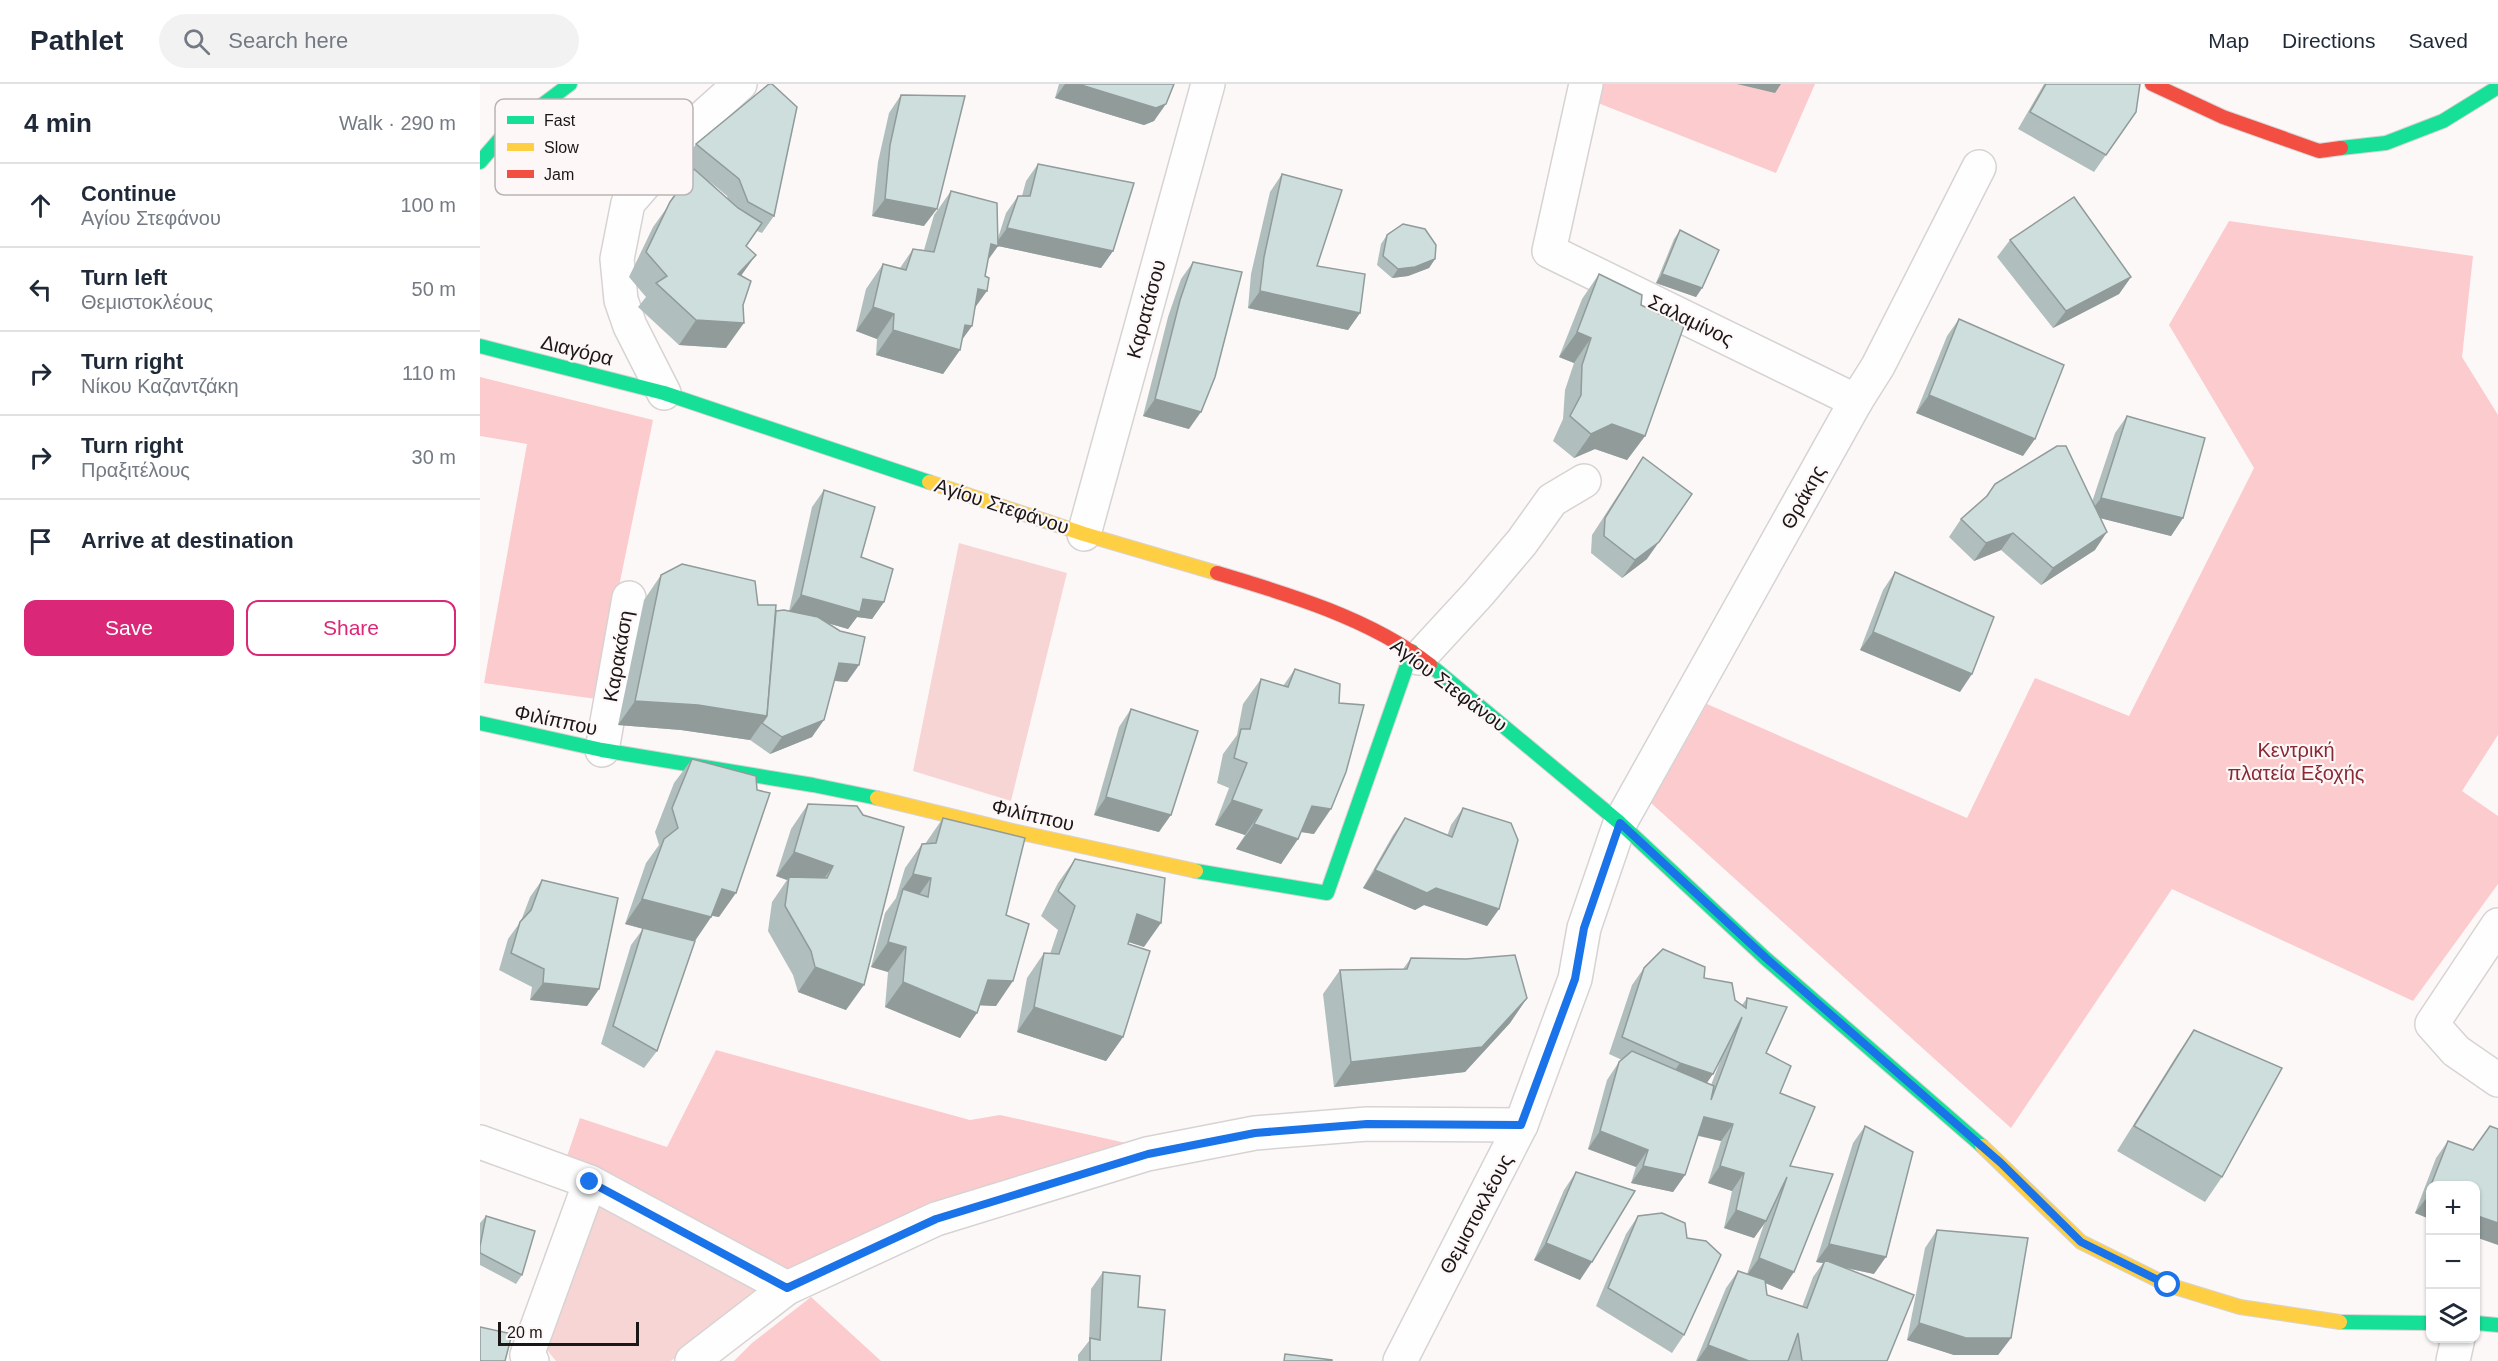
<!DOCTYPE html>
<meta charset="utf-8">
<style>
:root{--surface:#fff;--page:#f2f2f3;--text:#1f2937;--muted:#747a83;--line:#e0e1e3;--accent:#db2777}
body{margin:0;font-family:Arial,sans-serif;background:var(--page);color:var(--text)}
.controls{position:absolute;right:18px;bottom:18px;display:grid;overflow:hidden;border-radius:12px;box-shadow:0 2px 4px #0004}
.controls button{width:54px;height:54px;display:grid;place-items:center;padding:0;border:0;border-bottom:2px solid var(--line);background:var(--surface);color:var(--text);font:30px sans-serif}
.scale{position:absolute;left:18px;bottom:15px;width:141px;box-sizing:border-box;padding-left:6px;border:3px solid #1c1717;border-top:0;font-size:16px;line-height:21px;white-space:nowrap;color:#1c1717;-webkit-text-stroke:4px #fef7f7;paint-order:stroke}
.stop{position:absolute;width:18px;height:18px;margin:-14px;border:4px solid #1a73e8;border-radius:50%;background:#fff}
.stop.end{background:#1a73e8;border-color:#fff;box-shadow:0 2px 6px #0008}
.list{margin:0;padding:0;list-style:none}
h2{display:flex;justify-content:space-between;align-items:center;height:78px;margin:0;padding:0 24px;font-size:26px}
h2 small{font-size:20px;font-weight:400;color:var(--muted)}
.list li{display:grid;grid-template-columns:39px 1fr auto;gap:18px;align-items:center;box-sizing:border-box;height:84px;padding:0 24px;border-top:2px solid var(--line)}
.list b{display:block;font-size:22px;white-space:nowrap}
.list p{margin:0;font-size:20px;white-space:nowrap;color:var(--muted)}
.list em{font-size:20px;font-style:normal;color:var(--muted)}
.actions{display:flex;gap:12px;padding:18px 24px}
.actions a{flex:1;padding:14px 0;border:2px solid var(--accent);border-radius:12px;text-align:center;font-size:21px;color:var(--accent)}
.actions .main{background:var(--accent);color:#fff}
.icon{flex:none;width:33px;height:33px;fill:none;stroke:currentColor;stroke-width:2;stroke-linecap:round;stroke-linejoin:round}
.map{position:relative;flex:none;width:2018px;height:1277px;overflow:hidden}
header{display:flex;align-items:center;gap:36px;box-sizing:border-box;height:84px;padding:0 30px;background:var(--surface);border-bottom:2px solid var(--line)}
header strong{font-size:28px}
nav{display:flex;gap:33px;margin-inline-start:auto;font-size:21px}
.search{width:420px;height:54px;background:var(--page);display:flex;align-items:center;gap:15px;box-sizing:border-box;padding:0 21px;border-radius:33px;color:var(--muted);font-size:22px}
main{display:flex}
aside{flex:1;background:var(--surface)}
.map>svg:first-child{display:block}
</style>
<header>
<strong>Pathlet</strong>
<div class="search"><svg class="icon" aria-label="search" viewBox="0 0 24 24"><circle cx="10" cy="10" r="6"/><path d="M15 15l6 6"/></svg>Search here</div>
<nav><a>Map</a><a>Directions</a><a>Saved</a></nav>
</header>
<main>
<aside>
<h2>4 min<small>Walk · 290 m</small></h2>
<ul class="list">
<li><svg class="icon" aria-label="ahead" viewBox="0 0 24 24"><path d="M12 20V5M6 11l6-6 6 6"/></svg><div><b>Continue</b><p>Αγίου Στεφάνου</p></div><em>100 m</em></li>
<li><svg class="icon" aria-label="left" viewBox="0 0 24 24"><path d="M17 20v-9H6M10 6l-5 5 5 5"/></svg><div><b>Turn left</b><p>Θεμιστοκλέους</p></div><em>50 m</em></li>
<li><svg class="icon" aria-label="right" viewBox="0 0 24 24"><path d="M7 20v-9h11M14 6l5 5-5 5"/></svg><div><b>Turn right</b><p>Νίκου Καζαντζάκη</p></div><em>110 m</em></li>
<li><svg class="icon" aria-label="right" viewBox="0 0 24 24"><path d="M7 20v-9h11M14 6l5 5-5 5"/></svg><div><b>Turn right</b><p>Πραξιτέλους</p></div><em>30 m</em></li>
<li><svg class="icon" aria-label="arrive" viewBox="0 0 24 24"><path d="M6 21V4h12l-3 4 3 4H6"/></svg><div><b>Arrive at destination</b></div></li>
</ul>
<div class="actions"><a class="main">Save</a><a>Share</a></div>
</aside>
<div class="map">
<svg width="2018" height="1277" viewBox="0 0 2018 1277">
<rect width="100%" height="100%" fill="#fdf8f8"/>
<!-- green -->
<g fill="#f8d5d5">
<path d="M479 459 587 489 531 717 433 687Z"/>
<path d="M117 1108 291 1203 191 1277H76L62 1260Z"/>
</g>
<!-- forest -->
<g fill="#fbcbcd">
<path d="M1123 0H1335L1296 89 1118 19Z"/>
<path d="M1749 137 1993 172 1982 273 2018 331V651L1982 707 2018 732V800L1933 917 1692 805 1531 1044 1171 719 1227 620 1487 734 1555 594 1649 632 1774 384 1689 241Z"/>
<path d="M0 293 173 336 116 615 4 599 47 360 0 352Z"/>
<path d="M236 966 490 1036 520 1031 655 1061 304 1196 84 1081 100 1034 187 1063Z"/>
<path d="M331 1213 401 1277H254L272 1259Z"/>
</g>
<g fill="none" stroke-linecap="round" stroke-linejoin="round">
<!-- street casing -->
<g stroke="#d8d3d3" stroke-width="36">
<g id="street">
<path d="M1106 0 1069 167 1376 317"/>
<path d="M184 309 150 242 141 216 137 175 148 119 221 35 260 0"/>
<path d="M604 450 728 0"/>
<path d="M939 574 998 510 1042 458 1072 416 1104 397"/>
<path d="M122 666 149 514"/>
<path d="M2018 841 1952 940 1976 967 2018 996"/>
<path d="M0 1058 110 1098 47 1271 52 1277"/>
<path d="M110 1098 307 1204"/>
<path d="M212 1277 307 1204 456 1135 667 1070 775 1049 887 1040 1041 1041"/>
<path d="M920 1277 1041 1041 1095 895 1104 844 1140 739 1376 317 1398 282 1499 83"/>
<path d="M1973 1277 1978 1254"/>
</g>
</g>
<!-- fast casing -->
<g stroke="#d8d3d3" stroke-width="16">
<g id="fast">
<path d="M1861 64 1906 59 1963 37 2018 3"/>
<path d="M0 78 25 49 90 0"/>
<path d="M0 262 184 309 449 398"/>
<path d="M950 581 1140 739 1285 874 1502 1062"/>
<path d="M0 639 122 666 333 701 397 714"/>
<path d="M716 787 847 809 932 567"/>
<path d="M1860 1238 1950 1239"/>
<path d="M1996 1239 2018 1241"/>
</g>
</g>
<!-- slow casing -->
<g stroke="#d8d3d3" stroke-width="16">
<g id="slow">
<path d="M449 398 604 450 737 489"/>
<path d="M397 714 533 747 716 787"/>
<path d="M1502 1062 1601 1158 1688 1201 1760 1223 1860 1238"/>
</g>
</g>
<!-- jam casing -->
<g stroke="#d8d3d3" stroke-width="16">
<g id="jam">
<path d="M1672 0 1743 33 1839 67 1861 64"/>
<path d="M737 489C808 510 891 535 950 581"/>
</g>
</g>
<!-- street -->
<use href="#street" stroke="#fffefe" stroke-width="33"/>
<!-- fast -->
<use href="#fast" stroke="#16e098" stroke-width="14"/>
<!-- slow -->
<use href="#slow" stroke="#ffcf43" stroke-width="14"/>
<!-- jam -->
<use href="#jam" stroke="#f24e42" stroke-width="14"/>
</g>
<!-- wall -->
<g fill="#b0bfbd" fill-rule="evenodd">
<path d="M289 0 294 132 282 149 277 147 266 162 261 191 246 264 199 261 158 223 166 213 149 193 173 143 214 86 204 78 216 60ZM228 96 247 112 248 115Z"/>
<path d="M579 0H694L674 37 664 41 575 14Z"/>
<path d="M1564 0H1659L1656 28 1614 88 1538 45Z"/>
<path d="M421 11 444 142 392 132 398 78 409 29Z"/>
<path d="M558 80 633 167 621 184 518 162 508 175 495 225 492 242 482 255 480 266 463 290 396 271 397 255 376 247 386 205 403 180 420 184 433 165 444 166 454 131 471 107 518 154 526 129 538 112H542L546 97Z"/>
<path d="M802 90 837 182 880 229 868 246 768 224 771 190 790 108Z"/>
<path d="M1200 146 1222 204 1216 213 1176 199 1194 155Z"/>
<path d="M907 151 955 175 949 184 928 192 912 194 897 181 901 160Z"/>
<path d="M1530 156 1651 193 1639 210 1573 244 1517 173Z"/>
<path d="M713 178 709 345 663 332 688 233 701 195Z"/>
<path d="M1119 190 1161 221 1165 352 1147 376 1115 365 1094 374 1073 357 1083 335 1085 306 1094 279 1079 273 1102 215Z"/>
<path d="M1479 235 1543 372 1436 329 1467 252Z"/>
<path d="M1647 332 1703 434 1691 452 1620 434 1615 466 1561 501 1521 466 1494 477 1469 453 1481 435 1505 414 1515 400 1612 418 1635 349Z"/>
<path d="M1163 373 1167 475 1142 494 1111 469 1112 451 1151 391Z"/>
<path d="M344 406 404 518 392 535 377 533 368 545 348 539 379 581 367 598 354 597 332 653 290 670 270 656 201 646 138 641 164 516 181 491 278 521 296 527H309L332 423Z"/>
<path d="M1415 488 1480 608 1380 566 1403 506Z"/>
<path d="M815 585 834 750 821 748 818 755 801 780 756 765 765 751 735 741 749 704 737 699 743 670 757 651 763 620 781 595 803 602Z"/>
<path d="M651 625 679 748 614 731 639 643Z"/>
<path d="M212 675 239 833 232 832 215 857 177 967 164 984 121 960 151 861 163 845 145 840 166 779 179 761 175 748 194 699Z"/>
<path d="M328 720 377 722 366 926 318 908 313 891 288 847 292 818 307 796 296 792 311 745Z"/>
<path d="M983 724 1019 825 1007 842 944 821 935 826 883 804 913 751 925 734 967 752 971 741Z"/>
<path d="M463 734 526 831 516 922 500 921 480 954 405 923 408 888 391 883 405 829 416 814 425 784 442 760H445Z"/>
<path d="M595 775 664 863 649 858 643 953 626 977 537 948 547 894 564 869 570 870 578 846 561 832 578 799Z"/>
<path d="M62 796 119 905 107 922 50 916 52 903 19 886 28 855 41 837 50 813Z"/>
<path d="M931 874 1047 914 1030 939 985 988 854 1003 843 910 860 886 923 885Z"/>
<path d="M1164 884 1224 894 1262 921 1267 914 1300 1009 1310 1082 1302 1206 1285 1199 1287 1211 1322 1223 1333 1193 1343 1179 1336 1178 1373 1059 1385 1042 1394 1190 1366 1184 1407 1277H1216L1246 1204 1258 1187 1267 1190 1284 1140 1274 1154 1244 1144 1252 1107 1228 1099 1241 1057 1218 1052 1205 1091 1193 1108 1151 1099 1156 1083 1108 1065 1127 996 1139 978 1142 976 1129 970 1152 901ZM1241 975 1231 1001 1227 999Z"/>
<path d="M1714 946 1742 1093 1725 1118 1637 1067 1697 971Z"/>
<path d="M1968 1057 1993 1066 1995 1101H1950V1135L1935 1129 1956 1074Z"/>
<path d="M1096 1088 1100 1196 1054 1176 1084 1106Z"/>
<path d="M6 1132 42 1191 36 1200 0 1181V1139Z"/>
<path d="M1158 1132 1204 1251 1192 1269 1116 1222 1146 1150Z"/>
<path d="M1457 1146 1531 1254 1518 1271H1474L1427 1256 1445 1164Z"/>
<path d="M623 1188 658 1223 681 1277H598V1271L609 1257 611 1205Z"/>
</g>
<!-- shaded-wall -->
<g fill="#909b9a">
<path d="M585 0H598L686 20 674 37 664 41 575 14Z"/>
<path d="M1257 0H1301L1295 9Z"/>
<path d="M405 115 457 125 444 142 392 132Z"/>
<path d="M527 144 633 167 621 184 518 162 501 186 511 160 515 161Z"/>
<path d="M276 171 258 196V190Z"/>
<path d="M955 175 949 184 928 192 912 194 918 185Z"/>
<path d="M1182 190 1222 204 1216 213 1176 199Z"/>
<path d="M1651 193 1639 210 1573 244 1586 227Z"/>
<path d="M498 205 507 207 489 232Z"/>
<path d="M780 207 880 229 868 246 768 224Z"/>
<path d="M393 223 414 230 397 255 376 247Z"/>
<path d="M216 236 264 239 246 264 199 261Z"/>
<path d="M485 241 492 242 476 264 480 266 463 290 396 271 413 246Z"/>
<path d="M1097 248 1111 254 1094 279 1079 273Z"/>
<path d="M1449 311 1555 355 1543 372 1436 329Z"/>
<path d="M675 315 721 328 709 345 663 332Z"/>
<path d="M1132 340 1165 352 1147 376 1115 365 1094 374 1111 350Z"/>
<path d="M1621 414 1703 434 1691 452 1608 431Z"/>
<path d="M1627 448 1615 466 1561 501 1573 484Z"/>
<path d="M1533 449 1521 466 1494 477 1506 459Z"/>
<path d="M1179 458 1167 475 1142 494 1155 476Z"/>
<path d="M321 511 383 515 404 518 392 535 377 533 368 545 309 528Z"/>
<path d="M1393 548 1492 590 1480 608 1380 566Z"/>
<path d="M359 579 379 581 367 598 347 596Z"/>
<path d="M155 617 218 621 287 632 270 656 201 646 138 641Z"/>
<path d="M344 636 332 653 290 670 302 653Z"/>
<path d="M626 713 691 731 679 748 614 731Z"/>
<path d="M752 716 782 726 765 751 735 741Z"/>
<path d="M832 722 851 725 834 750 815 747Z"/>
<path d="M774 740 818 755 801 780 756 765Z"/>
<path d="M314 768 353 782 336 806 309 793 307 796 296 792Z"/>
<path d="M895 786 956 804 1019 825 1007 842 944 821 935 826 883 804Z"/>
<path d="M433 790 451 794 434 818 423 805 416 814Z"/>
<path d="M242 805 256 809 239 833 225 830Z"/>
<path d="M162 815 231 833 214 858 145 840Z"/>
<path d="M657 830 681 839 664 863 639 855Z"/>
<path d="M408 858 426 863 408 888 391 883Z"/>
<path d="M335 883 384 901 366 926 318 908Z"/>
<path d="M508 896 533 897 516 922 491 921Z"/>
<path d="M423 898 497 929 480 954 405 923Z"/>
<path d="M63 899 119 905 107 922 50 916Z"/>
<path d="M1047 914 1030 939 985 988 854 1003 871 978Z"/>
<path d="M554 923 643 953 626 977 537 948Z"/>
<path d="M1200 979 1233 990 1221 1007 1188 996Z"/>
<path d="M1224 1033 1253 1040 1241 1057 1212 1050Z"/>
<path d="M1120 1047 1168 1066 1156 1083 1108 1065Z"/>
<path d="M1163 1082 1205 1091 1193 1108 1151 1099Z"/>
<path d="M1240 1082 1264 1089 1252 1107 1228 1099Z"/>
<path d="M1948 1112 1950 1113V1135L1935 1129Z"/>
<path d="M1256 1126 1286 1137 1274 1154 1244 1144Z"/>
<path d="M1995 1131 2018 1139V1161L1995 1153Z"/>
<path d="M1066 1159 1112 1178 1100 1196 1054 1176Z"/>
<path d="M1349 1160 1406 1173 1394 1190 1344 1179 1345 1176 1343 1179 1336 1178Z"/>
<path d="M1279 1174 1314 1188 1302 1206 1267 1191Z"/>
<path d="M1439 1239 1531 1254 1518 1271H1474L1427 1256Z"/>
<path d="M1228 1261 1269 1277H1217Z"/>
</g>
<!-- building -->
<g fill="#cddedc" stroke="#909b9a" stroke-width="1.5">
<path d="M289 0H292L317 23 294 132 268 118 259 95 216 60Z"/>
<path d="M598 0H694L686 20 676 24Z"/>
<path d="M1566 0H1660L1656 28 1626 71 1550 28Z"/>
<path d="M421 11 485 12 457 125 405 115 410 61Z"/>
<path d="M558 80 654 99 633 167 527 144 538 112H550Z"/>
<path d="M214 85 258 124 282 139 266 162 276 171 258 190 271 197 263 221 264 239 216 236 176 199 187 192 166 168 190 118Z"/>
<path d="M802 90 862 106 837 182 885 190 880 229 780 207 784 173Z"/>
<path d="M471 107 517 119 518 162 511 160 505 192 509 194 507 207 498 205 492 242 485 241 480 266 413 246 414 230 393 223 403 180 426 186 433 165 454 168Z"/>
<path d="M1594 113 1651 193 1586 227 1530 156Z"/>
<path d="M923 140 945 145 956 161 955 175 935 183 918 185 903 172 907 151Z"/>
<path d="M1200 146 1239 166 1222 204 1182 190Z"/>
<path d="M713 178 762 188 735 293 721 328 675 315 700 216Z"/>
<path d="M1119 190 1162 211 1161 221 1204 242 1165 352 1132 340 1111 350 1090 332 1101 311 1102 281 1111 254 1097 248Z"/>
<path d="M1479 235 1584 281 1555 355 1449 311Z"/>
<path d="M1647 332 1725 354 1703 434 1621 414Z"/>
<path d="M1577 362H1586L1627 448 1573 484 1533 449 1506 459 1481 435 1507 412 1515 400Z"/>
<path d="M1163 373 1212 410 1179 458 1155 476 1124 452 1125 434Z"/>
<path d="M344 406 395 423 381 473 413 485 404 518 383 515 380 528 321 511Z"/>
<path d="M202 480 275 497 278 521H296L287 632 218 621 155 617 181 491Z"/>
<path d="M1415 488 1514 533 1492 590 1393 548Z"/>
<path d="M304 526 338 533 360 547 385 553 379 581 359 579 344 636 302 653 282 639 287 632 296 527Z"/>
<path d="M815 585 860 600 859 619 884 621 866 688 851 725 832 722 818 755 774 740 782 726 752 716 767 679 754 674 761 645H770L781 595 808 603Z"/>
<path d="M651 625 718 647 691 731 626 713Z"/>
<path d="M212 675 276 692 277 706 290 709 256 809 242 805 231 833 162 815 184 755 198 744 192 724Z"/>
<path d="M328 720 377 722 383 731 424 743 384 901 335 883 331 867 305 822 309 793 347 794 353 782 314 768Z"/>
<path d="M983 724 1031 739 1038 756 1019 825 956 804 947 809 895 786 925 734 972 753Z"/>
<path d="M463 734 545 754 526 831 549 840 533 897 508 896 497 929 423 898 426 863 408 858 423 805 448 813 451 794 433 790 442 760 456 759Z"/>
<path d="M595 775 685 794 681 839 657 830 648 860 670 867 643 953 554 923 564 869 579 870 595 822 578 807Z"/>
<path d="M62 796 138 814 119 905 63 899 64 885 31 869 40 838 51 826Z"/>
<path d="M163 844 215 857 177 967 133 942Z"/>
<path d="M1183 865 1225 883 1224 894 1252 899 1255 916 1266 924 1267 914 1307 923 1286 969 1311 982 1300 1009 1335 1023 1310 1082 1353 1090 1314 1188 1279 1174 1307 1093 1286 1137 1256 1126 1264 1089 1240 1082 1253 1040 1224 1033 1205 1091 1163 1082 1168 1066 1120 1047 1139 978 1152 967 1234 1002 1231 1016 1262 933 1233 990 1200 979 1142 953 1164 884Z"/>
<path d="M1035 871 1047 914 1002 963 871 978 860 886 927 885 931 874 986 875Z"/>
<path d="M1714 946 1802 984 1742 1093 1654 1042Z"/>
<path d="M1385 1042 1433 1068 1406 1173 1349 1160Z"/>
<path d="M2010 1042 2018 1045V1139L1995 1131V1101H1951L1968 1057 1993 1066Z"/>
<path d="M1096 1088 1155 1107 1112 1178 1066 1159Z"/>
<path d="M1950 1104V1113L1948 1112Z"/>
<path d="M1182 1129 1205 1139 1207 1154 1226 1157 1241 1171 1204 1251 1128 1204 1158 1132Z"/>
<path d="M6 1132 55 1147 42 1191 0 1169V1162Z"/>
<path d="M1457 1146 1548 1154 1531 1254H1486L1439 1239Z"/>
<path d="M1345 1176 1434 1211 1407 1277H1322L1318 1249 1308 1277H1269L1228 1261 1258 1187 1285 1196 1287 1211 1327 1224Z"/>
<path d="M623 1188 660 1192 658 1223 685 1226 681 1277H610V1254L620 1256Z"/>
<path d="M0 1243 32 1250 25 1277H0Z"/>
<path d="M805 1270 852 1276V1277H804Z"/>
</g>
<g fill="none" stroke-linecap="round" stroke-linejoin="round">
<!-- route -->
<path stroke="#1a73e8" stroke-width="8" d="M110 1098 307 1204 456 1135 668 1070 775 1049 887 1040 1041 1041 1095 895 1104 844 1140 739 1286 874 1521 1079 1601 1158 1688 1201"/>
</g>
<g text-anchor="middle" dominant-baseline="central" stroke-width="4.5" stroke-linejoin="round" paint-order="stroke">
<!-- street labels -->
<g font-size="20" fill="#1c1717" stroke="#fef7f7">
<text transform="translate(666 225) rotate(-75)">Καρατάσου</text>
<text transform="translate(1211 236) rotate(26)">Σαλαμίνος</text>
<text transform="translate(97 266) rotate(14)">Διαγόρα</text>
<text transform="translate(1323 413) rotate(-61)">Θράκης</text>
<text transform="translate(522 422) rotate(18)">Αγίου Στεφάνου</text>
<text transform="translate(138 572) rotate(-80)">Καρακάση</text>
<text transform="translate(969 601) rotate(37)">Αγίου Στεφάνου</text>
<text transform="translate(76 636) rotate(12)">Φιλίππου</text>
<text transform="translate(553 731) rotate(13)">Φιλίππου</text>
<text transform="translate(996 1130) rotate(-62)">Θεμιστοκλέους</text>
</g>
<!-- park labels -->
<g font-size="20" fill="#882935" stroke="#fef7f7">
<text x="1816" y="666">Κεντρική<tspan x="1816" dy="23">πλατεία Εξοχής</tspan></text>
</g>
</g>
<!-- legend -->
<rect x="15" y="15" width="198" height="96" rx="9" fill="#fef7f7" stroke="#bab4b4" stroke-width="1.5"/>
<rect x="27" y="32" width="27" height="8" fill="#16e098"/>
<rect x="27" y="59" width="27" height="8" fill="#ffcf43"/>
<rect x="27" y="86" width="27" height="8" fill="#f24e42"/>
<g font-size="16" fill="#1c1717">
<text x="64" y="42">Fast</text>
<text x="64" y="69">Slow</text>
<text x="64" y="96">Jam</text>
</g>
</svg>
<div class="controls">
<button>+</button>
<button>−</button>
<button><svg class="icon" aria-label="layers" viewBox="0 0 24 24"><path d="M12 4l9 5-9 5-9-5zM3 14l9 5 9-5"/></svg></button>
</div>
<div class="scale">20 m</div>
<div class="stop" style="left:1688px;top:1201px"></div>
<div class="stop end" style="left:110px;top:1098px"></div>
</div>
</main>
